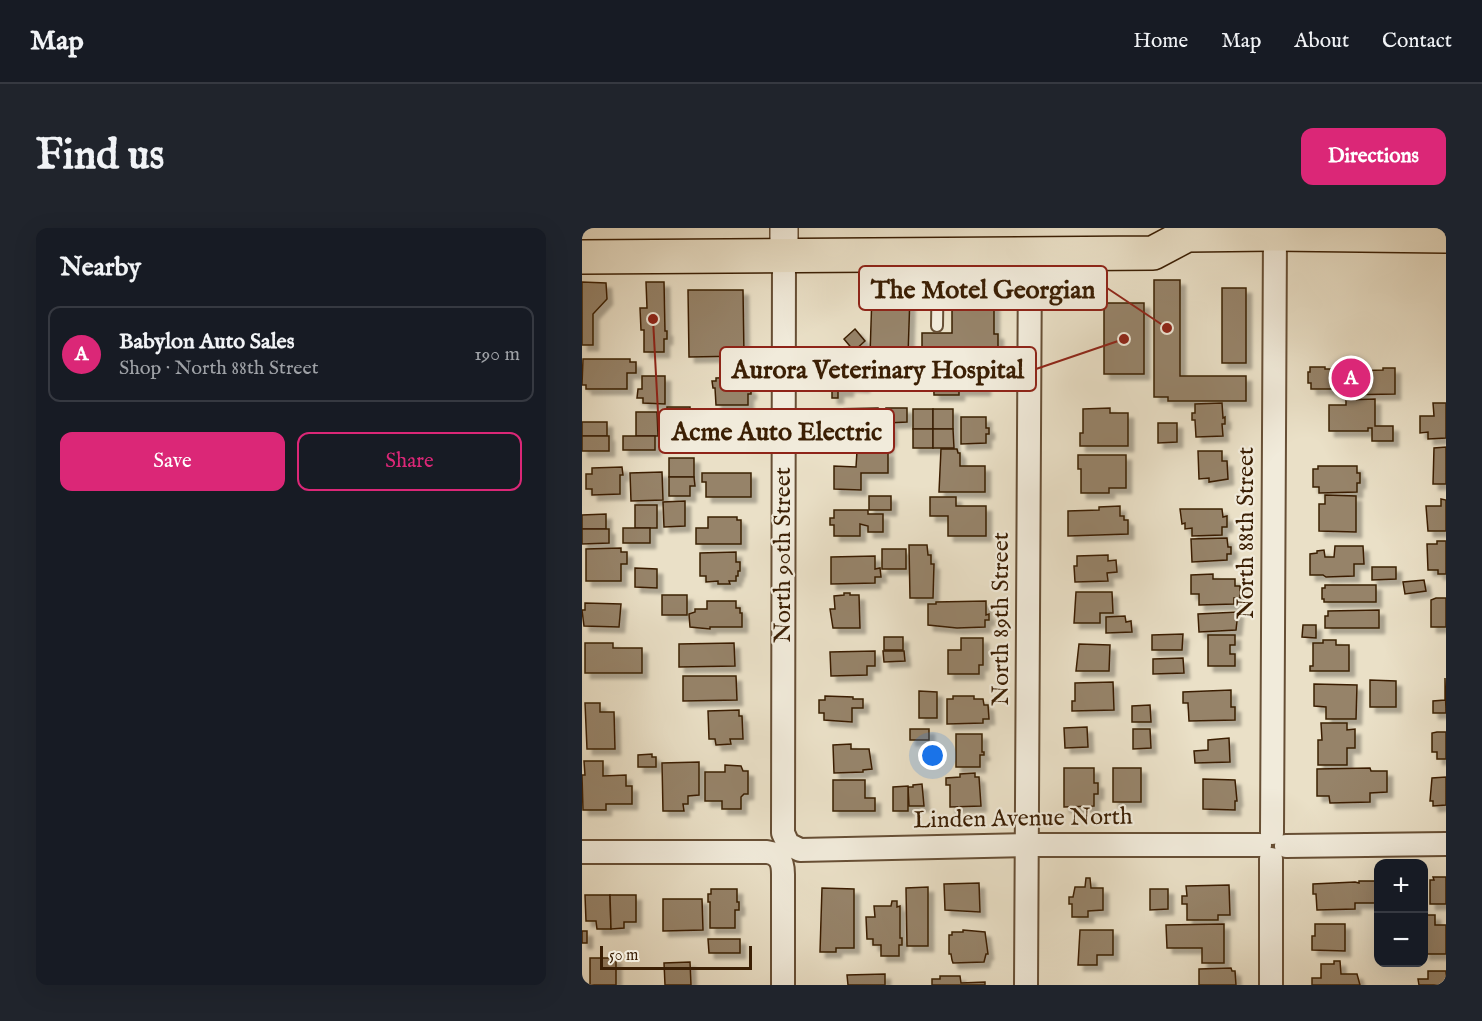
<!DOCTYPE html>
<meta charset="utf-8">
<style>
:root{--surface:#171b24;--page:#20242c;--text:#f1f3f6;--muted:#9ea1a6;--line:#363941;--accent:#db2777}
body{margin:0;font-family:"IM FELL English",serif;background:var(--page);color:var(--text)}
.controls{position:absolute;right:18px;bottom:18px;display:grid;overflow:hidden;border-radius:12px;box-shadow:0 6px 24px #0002}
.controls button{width:54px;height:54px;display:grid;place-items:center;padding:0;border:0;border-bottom:2px solid var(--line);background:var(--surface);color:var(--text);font:30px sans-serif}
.scale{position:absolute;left:18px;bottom:15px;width:152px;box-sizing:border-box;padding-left:6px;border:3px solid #3b1f04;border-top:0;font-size:16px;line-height:21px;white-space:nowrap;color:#3b1f04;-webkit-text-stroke:4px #f1ebdb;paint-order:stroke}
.you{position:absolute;left:351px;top:528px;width:21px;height:21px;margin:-15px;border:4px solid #fff;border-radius:50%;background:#1a73e8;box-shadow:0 0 0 9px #1a73e833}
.badge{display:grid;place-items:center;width:39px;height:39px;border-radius:50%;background:var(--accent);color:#fff;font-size:20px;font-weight:700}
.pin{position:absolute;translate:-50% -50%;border:3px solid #fff;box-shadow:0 2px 6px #0006}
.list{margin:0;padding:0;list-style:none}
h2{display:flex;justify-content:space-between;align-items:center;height:78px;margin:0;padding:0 24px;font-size:26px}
h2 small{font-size:20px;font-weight:400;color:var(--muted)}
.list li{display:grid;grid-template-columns:39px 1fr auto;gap:18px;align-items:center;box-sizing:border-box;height:96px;margin:0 12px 12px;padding:0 12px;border:2px solid var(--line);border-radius:12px}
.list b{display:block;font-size:22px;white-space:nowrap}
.list p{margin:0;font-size:20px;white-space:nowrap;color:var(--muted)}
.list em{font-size:20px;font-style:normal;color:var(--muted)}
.actions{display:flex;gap:12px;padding:18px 24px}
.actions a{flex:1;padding:14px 0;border:2px solid var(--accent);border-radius:12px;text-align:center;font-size:21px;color:var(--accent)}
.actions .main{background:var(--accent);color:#fff}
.map{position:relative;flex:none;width:864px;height:757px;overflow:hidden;border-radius:12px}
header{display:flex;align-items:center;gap:36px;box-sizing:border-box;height:84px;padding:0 30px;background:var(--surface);border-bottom:2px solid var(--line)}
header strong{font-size:28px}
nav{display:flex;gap:33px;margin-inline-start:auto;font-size:21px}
.intro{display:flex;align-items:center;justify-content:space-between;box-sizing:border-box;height:144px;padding:0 36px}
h1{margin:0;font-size:42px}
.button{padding:15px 27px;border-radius:12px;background:var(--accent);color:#fff;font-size:21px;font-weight:700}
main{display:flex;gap:36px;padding:0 36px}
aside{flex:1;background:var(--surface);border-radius:12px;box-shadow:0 6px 24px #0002}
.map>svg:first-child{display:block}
</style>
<header>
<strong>Map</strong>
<nav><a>Home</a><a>Map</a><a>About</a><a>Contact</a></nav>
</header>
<div class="intro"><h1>Find us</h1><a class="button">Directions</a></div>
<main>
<aside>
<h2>Nearby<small></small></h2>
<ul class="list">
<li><span class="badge">A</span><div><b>Babylon Auto Sales</b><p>Shop · North 88th Street</p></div><em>190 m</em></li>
</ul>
<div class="actions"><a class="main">Save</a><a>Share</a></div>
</aside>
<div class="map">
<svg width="864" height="757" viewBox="0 0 864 757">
<defs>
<filter id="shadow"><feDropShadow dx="5.5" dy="5.5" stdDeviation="1.5" flood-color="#0004"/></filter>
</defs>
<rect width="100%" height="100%" fill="#eae0c7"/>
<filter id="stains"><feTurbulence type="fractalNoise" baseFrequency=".00333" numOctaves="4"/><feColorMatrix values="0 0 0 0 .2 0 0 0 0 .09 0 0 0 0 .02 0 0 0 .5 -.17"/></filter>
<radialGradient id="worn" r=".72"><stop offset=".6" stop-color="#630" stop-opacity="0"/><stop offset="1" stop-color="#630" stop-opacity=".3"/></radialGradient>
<!-- building -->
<g fill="#968369" stroke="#3b1f04" stroke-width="1.5" filter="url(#shadow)">
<path d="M572 52H598V148H664V173H586V169H572Z"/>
<path d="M0 54 24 55 25 71 11 86V117H0Z"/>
<path d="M64 54H82L83 103H85V111H82V124H62V102H59L58 80H65Z"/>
<path d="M415 57V72H412V106H416V119H412V124H340V105H370V61H384V58Z"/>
<rect x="640" y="60" width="24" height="75"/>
<path d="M106 62H161L162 128 107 129Z"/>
<path d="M290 66 328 67 326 128 288 127Z"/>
<rect x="522" y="75" width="40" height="71"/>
<path d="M273 101 283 113 272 123 262 111Z"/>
<path d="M245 127 283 128 282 159 266 158V163H256V170H250V149H246L249 133H245Z"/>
<path d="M403 129V162H377V167H352L351 130Z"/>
<path d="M1 131H48V134H54V145H45V161H4V157H0Z"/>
<path d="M728 139H743V141H768V143L801 142V140H813V166L757 167V161H729V155H726V144H728Z"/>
<path d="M60 148H83V176L61 175V170H55L56 161H60Z"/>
<path d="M166 149V161H169V166H166V177H134L133 160H131L130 153H134V150Z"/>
<path d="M793 171V198H811V213H790V200H786V203H747V177H764V172Z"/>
<path d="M640 175 641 190 643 189V196H640L641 208 614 209 613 192H610V185H613V176Z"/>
<path d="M851 175H864V210L846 211V204L838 205V188H852Z"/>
<path d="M85 179H108V203L85 204Z"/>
<path d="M296 180V197H309V213H306V220H299V213L248 214V181Z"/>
<path d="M304 180H325V194L305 195Z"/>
<path d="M528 180V185H546V218H498V205H501V181Z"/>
<rect x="331" y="181" width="20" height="20"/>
<rect x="351" y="181" width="20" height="20"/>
<path d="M54 184H75L76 208H54Z"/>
<path d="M379 189H404V200H407V206H404V215L379 216Z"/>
<rect x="0" y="194" width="25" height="14"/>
<path d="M576 195H595V214L576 215Z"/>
<rect x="331" y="201" width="20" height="19"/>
<path d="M351 201H371L372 220H351Z"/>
<rect x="0" y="208" width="27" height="15"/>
<rect x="41" y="208" width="32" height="14"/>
<path d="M864 219V256H851L852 220Z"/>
<path d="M359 221H375L376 225H378V238H403V264H357Z"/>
<path d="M275 223H306V245H279V262L252 261V238L274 239Z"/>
<path d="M616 223H640V233H645L646 251 627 254V250L617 251Z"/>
<path d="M496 227H544V260H527V265H499V241H496Z"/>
<rect x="87" y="230" width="25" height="19"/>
<path d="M736 238H775V245H778V255H775V264L737 265V259H731V241H736Z"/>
<path d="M40 239 41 247H38V266L10 267V261H4V246H10V240Z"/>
<path d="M80 244 81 272 49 273 48 245Z"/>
<path d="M120 245H169V269H124V254H120Z"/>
<path d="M87 249H112L113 258H108V268H87Z"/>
<path d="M743 267 774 268V304L737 303V276H743Z"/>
<rect x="287" y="268" width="22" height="14"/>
<path d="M348 269H374V278H404V308H366V288H348Z"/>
<path d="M859 271 864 272V303H846L844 278H859Z"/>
<path d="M103 273V298L82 299 81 274Z"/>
<rect x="53" y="277" width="22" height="23"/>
<path d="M538 278V288H542V292H546V306L486 308V283L517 282V279Z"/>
<path d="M598 281H640L641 289 645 288V299H640V307L610 308V300L603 301V295L600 296Z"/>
<path d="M252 282H286V286H301V304H286V298L278 296V308H252V297H248V290H252Z"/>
<path d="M24 286V301H0V287Z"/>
<path d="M126 289H155V292H159V316H114V300H126Z"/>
<rect x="41" y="300" width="27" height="15"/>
<path d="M0 301H27V315L0 316Z"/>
<path d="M645 310 646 319H649V326H645V332L610 334 609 311Z"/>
<path d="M855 313H864V346H856V342H846L845 316H855Z"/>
<path d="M327 317H345L346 327H349V336H352L351 370H328Z"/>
<path d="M753 318H781L782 336H772V348L744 349 741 347H728V326L735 325V323L742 322 743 329H752Z"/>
<path d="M39 320V324H45V336H39V353H4V321Z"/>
<rect x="300" y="321" width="24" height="20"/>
<path d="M154 324V334H158V343H156V348H154V353H147L148 356H136V353L124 354V348H118V325Z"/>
<path d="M526 327V333L534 332 535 344 525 345 526 353 493 354 492 338H495V328Z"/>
<path d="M293 328V341L298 340 299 349H293V355L249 356V329Z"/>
<path d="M790 339H814V351L790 352Z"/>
<path d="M53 340 75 341V360L53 359Z"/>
<path d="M631 346V351H653V358H658V370H652V376L617 377V366H609V347Z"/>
<path d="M842 352 844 363 823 366 821 354Z"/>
<path d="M743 357H794V374H742V371H740V360H743Z"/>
<path d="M494 364H530L531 385H518V395H492Z"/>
<path d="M262 365H268V367H277L278 400H251L248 381H253L252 368 262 367Z"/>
<rect x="80" y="367" width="25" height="20"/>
<path d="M854 370H864V399H849V372Z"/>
<path d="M125 373H154V380H158V385H160V399H128V401L108 399 107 386 113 384V381H125Z"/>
<path d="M404 373V387L407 386V392H403V399L375 400 346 397V376H354V374Z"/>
<path d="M3 375 39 376 37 399 2 398 0 382H3Z"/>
<path d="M797 382V400H743V388H746V383Z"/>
<path d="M656 384 654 402 617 404 616 386Z"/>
<path d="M543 388 544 394 549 393 550 404 524 405V389Z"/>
<path d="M721 397H734V410L720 409Z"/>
<path d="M601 406 600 422H570V407Z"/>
<path d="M626 407H653V417H648V426H653V438H626Z"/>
<rect x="302" y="409" width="19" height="13"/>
<path d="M379 410H401V437H397V446H366V422H379Z"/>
<path d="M741 412H754V417H767V443H728V438H731V415H741Z"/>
<path d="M3 415H31V420H60V445H3Z"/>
<path d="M152 415 153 438 97 439V416Z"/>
<path d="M497 416 528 417 527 443H494Z"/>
<path d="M293 423V438H285V447L249 448 248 424Z"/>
<path d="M301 423H322L323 433 302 434Z"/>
<path d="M601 430 602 445 571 446V431Z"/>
<path d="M101 448H154L155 472 101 473Z"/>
<path d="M863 450 864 485H851V473L863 472Z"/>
<path d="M788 452 814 453V479H788Z"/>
<path d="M531 454 532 482 490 483V473H493V455Z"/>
<path d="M732 456 775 457 774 491H744V479L732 478Z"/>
<path d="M649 462V479H653V492L607 493 606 475H601V464Z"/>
<path d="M337 463 355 464V490H337Z"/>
<path d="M243 468 271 469V471H281V480H270V494L242 492V485H237V472H243Z"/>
<path d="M371 468H392V471H401L402 477H406L407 491H401V495L365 496V471H371Z"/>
<path d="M3 475H18V484H32L33 521H5Z"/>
<path d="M568 477 569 494H550V478Z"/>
<path d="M157 482V488H160L161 511H148L149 516 134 517 133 511H127L126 483Z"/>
<path d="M739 495H765V502L773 501V520H765V537H736V512H740Z"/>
<path d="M505 499 506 519 483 520 482 500Z"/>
<rect x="328" y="501" width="19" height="11"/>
<path d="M551 501H568L569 520 551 521Z"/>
<path d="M855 504H864V531H855V524H850V505Z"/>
<path d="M374 506H400V524H402V527H398V539H374Z"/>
<path d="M647 510 648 534 613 535 612 523 626 522V512Z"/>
<path d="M269 516V521H287L290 541 281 542V544L252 545 251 517Z"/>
<path d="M70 526V529H74V539H56V527Z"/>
<path d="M2 533H21V548L44 547V558H50V576H24V582H1L0 547H3Z"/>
<path d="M117 534V567L106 568V576H101L102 583H81L80 535Z"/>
<path d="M143 537 159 538 161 543H166V566H162L159 569V581H140V573H123V544H143Z"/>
<path d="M482 540H512V555H516V566H512V578L482 579Z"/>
<rect x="531" y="540" width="28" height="34"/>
<path d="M788 540 789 543H805V564L788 565V574L748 575 747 568H735V541Z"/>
<path d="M393 545V549H397L399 578 368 579V557H364V550L378 549V546Z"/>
<path d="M864 549V577L851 578V573H848L850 550Z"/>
<path d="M621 551 653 552 655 573H653V582L621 581Z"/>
<path d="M251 552H283V570H293V583H251Z"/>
<path d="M340 556 342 578H327L326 559H331V557Z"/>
<path d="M326 558V583H311V559Z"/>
<path d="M851 649H864V676H848V652H852Z"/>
<path d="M504 650H508L509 660H521V682L506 683V689H490V676H487V669H491L493 659H503Z"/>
<path d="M777 653H793V675H773V681L735 682 734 666H731V656L773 654 777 655Z"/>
<path d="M397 655 398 684 363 682 362 656Z"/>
<path d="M647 657 648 687H636V692H605V676H600V668H605L604 658Z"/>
<path d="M346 659V718H325L324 660Z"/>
<path d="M240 660 272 661V720H254V724H238Z"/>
<path d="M129 661H155V674H157V682H153V700H128V674H126V666H129Z"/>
<path d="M568 661H586V681L568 682Z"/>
<path d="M3 667H28L29 701H15L14 693H4Z"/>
<path d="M28 667H54V694H42V700L29 701Z"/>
<path d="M81 671H120L121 702 81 703Z"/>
<path d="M310 673H315V679L318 678V710H320V717H317V728H299V717H291V711H285L284 689H293L292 678H309Z"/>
<path d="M842 687H853V697H864V726H842Z"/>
<path d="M642 696V735H620V720H585L584 697Z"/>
<path d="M733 696H763V723L730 722V708H733Z"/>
<path d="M381 702 403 704 406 726H404L402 734 371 735 370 732 369 726H367V707H370V704H381Z"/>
<path d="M498 702H531V727H515V737H496Z"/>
<rect x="0" y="703" width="5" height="12"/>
<path d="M126 711H158V725H127Z"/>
<rect x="8" y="730" width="26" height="27"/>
<path d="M752 733H758L759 746H775L778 757H730V750H739V736H752Z"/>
<path d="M108 734 109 757H83L82 735Z"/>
<path d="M649 740 650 743H653L654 757H617V741Z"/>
<path d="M846 743H864V757H837L836 751H846Z"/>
<path d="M303 746V757H266L265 747Z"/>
<path d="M358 748H378L379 755 403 754V757H350V751H358Z"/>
</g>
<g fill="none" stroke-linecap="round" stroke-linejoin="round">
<!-- service casing -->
<g stroke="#674f35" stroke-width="14">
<g id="service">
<path d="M313 29V62"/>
<path d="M355 54 413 53"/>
<path d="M355 98 356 29"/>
</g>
</g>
<!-- minor casing -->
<g stroke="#674f35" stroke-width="26">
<g id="minor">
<path d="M202 27 201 605 206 616 218 622 444 617H678"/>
<path d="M690 605 693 6"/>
<path d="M704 618 864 616"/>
<path d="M0 624H185C198 626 201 634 201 646V757"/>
<path d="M444 757 448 25"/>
<path d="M689 757V631"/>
</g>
</g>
<!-- tertiary casing -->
<g stroke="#674f35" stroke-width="30">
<path id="tertiary" d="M202 27V0"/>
</g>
<!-- trunk casing -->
<g stroke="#3b1f04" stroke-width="36">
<path id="trunk" d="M0 29 571 25 605 7 693 6 864 8"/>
</g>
<!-- service -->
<use href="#service" stroke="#f1ebdb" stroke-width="10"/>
<!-- minor -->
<use href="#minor" stroke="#f1ebdb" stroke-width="22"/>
<!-- tertiary -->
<use href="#tertiary" stroke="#f1ebdb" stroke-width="27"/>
<!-- trunk -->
<use href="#trunk" stroke="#eae0c7" stroke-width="33"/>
</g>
<g text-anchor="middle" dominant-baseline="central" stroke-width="4.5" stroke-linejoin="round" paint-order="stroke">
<!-- street labels -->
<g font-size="24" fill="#3b1f04" stroke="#f1ebdb">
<text transform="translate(664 305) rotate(-90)">North 88th Street</text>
<text transform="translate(201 327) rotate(-90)">North 90th Street</text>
<text transform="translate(419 391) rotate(-90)">North 89th Street</text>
<text transform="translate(441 591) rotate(-1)">Linden Avenue North</text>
</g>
</g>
<!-- callouts -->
<path fill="none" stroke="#8f2418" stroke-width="2" d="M585 100L525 60M542 111L454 141M71 91L77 203"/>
<g fill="#8f2418" stroke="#f1ebdb" stroke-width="2">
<circle cx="585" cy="100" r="6"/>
<circle cx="542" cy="111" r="6"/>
<circle cx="71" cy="91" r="6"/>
</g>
<g fill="#f1ebdb" stroke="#8f2418" stroke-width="2">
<rect x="277" y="38" width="248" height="44" rx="6"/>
<rect x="138" y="119" width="316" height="44" rx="6"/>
<rect x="77" y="181" width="235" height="44" rx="6"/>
</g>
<g font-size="26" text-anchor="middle" font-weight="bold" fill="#3b1f04">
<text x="401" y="70">The Motel Georgian</text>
<text x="296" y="150">Aurora Veterinary Hospital</text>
<text x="195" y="212">Acme Auto Electric</text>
</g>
<rect width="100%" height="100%" filter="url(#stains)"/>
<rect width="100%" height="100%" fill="url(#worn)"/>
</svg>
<div class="controls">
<button>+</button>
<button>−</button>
</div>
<div class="scale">50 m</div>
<div class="you"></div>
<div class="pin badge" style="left:769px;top:150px">A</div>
</div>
</main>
